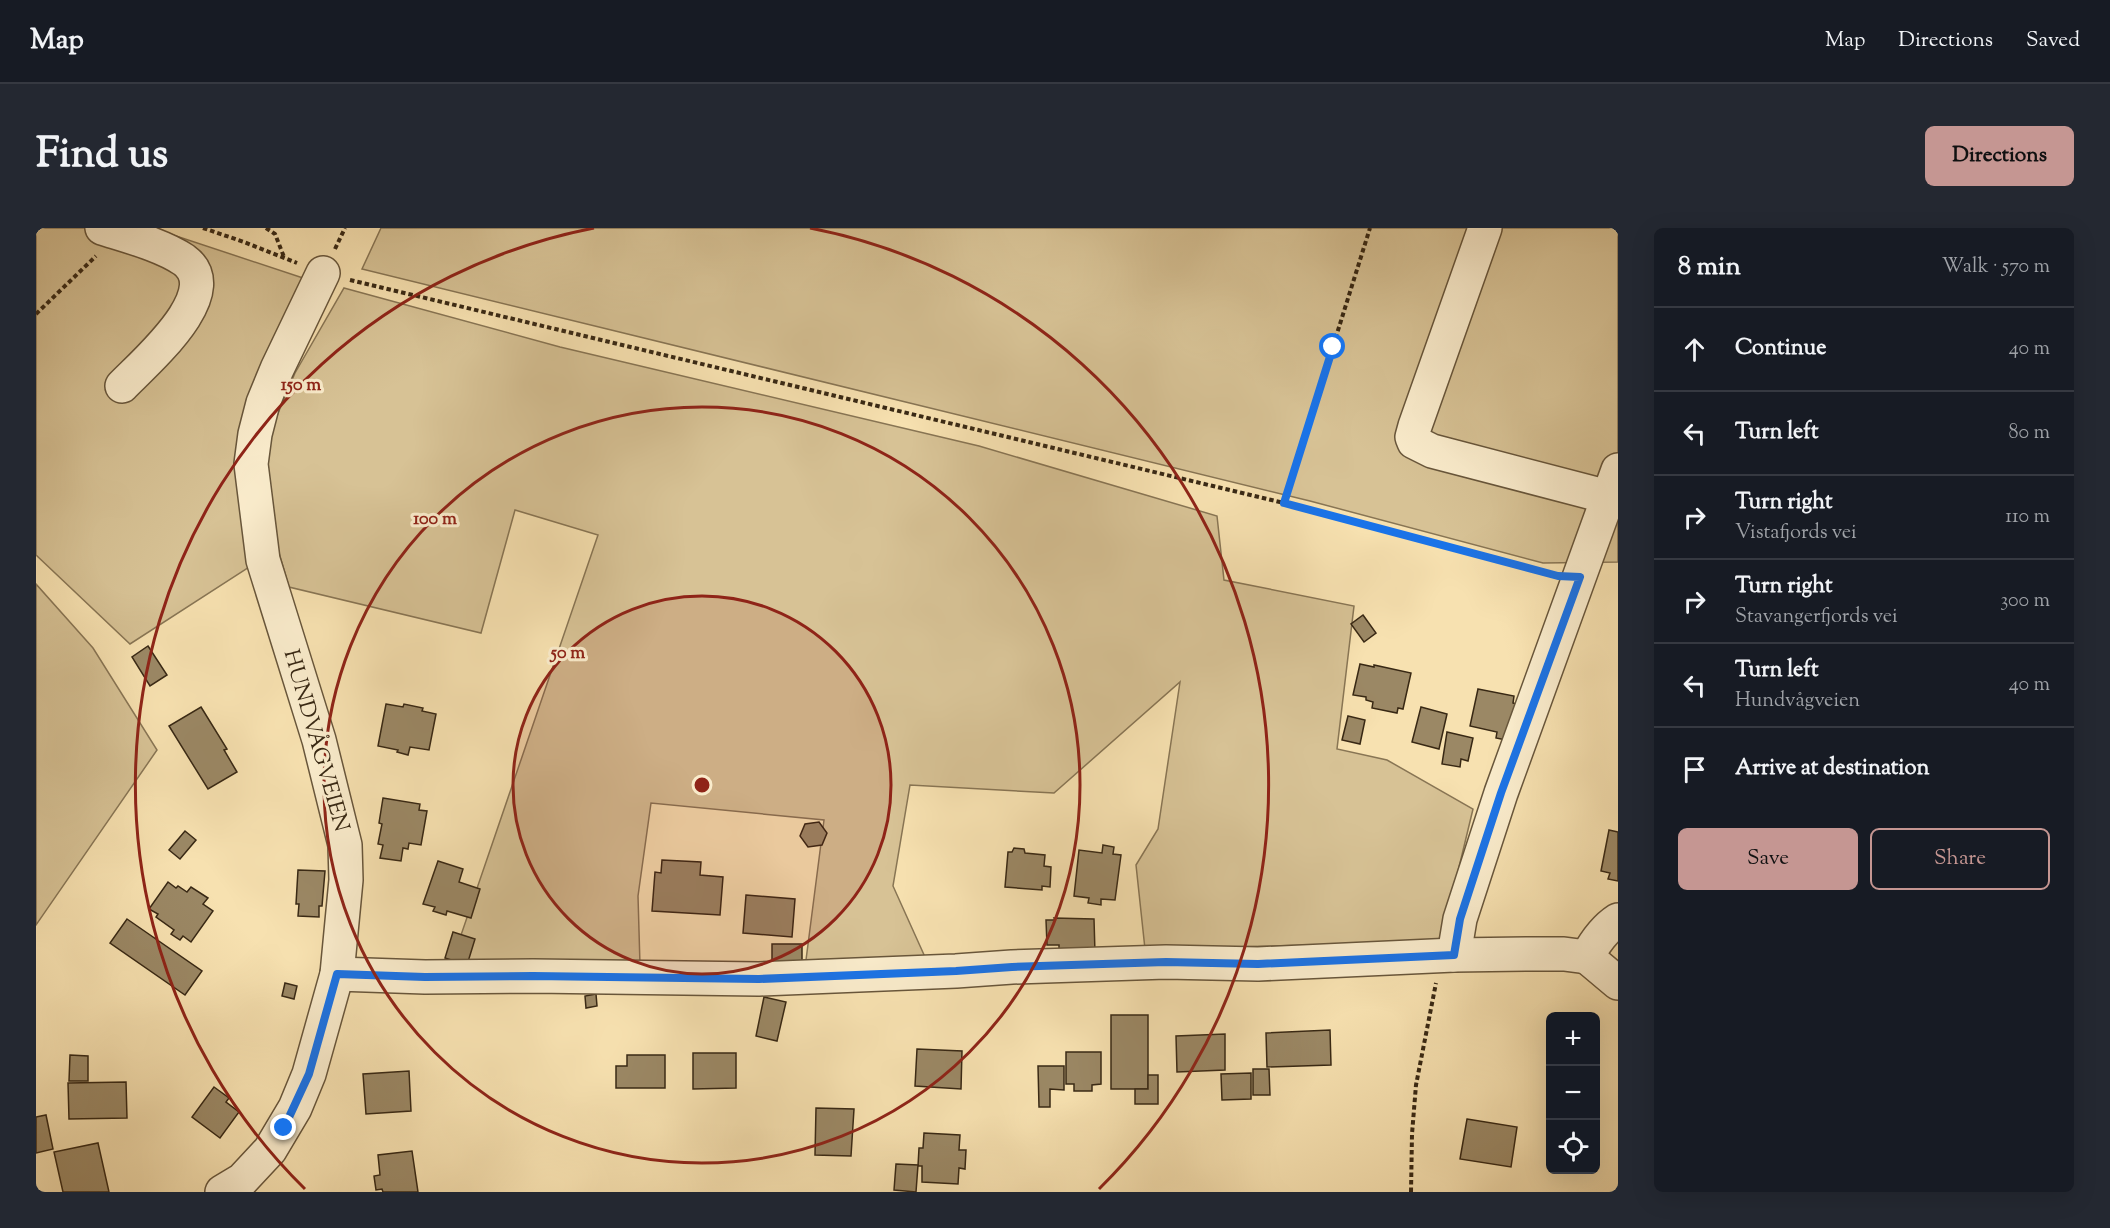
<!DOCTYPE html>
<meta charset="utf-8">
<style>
:root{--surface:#171b24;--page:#242831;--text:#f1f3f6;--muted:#9ea1a6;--line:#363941;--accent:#c59692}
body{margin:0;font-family:"Sorts Mill Goudy",serif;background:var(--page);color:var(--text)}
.controls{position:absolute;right:18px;bottom:18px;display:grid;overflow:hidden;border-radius:9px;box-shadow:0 6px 24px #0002}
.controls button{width:54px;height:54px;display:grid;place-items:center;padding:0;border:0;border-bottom:2px solid var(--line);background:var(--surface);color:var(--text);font:30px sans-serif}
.stop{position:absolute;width:18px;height:18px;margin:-14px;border:4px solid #1a73e8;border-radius:50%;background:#fff}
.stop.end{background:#1a73e8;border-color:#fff;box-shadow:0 2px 6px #0008}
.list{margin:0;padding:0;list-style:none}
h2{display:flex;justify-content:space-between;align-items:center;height:78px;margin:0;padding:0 24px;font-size:26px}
h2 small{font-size:20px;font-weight:400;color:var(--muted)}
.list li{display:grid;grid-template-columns:39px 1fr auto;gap:18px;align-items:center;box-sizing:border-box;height:84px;padding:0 24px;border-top:2px solid var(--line)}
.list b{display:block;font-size:22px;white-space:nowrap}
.list p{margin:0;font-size:20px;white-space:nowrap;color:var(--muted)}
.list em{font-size:20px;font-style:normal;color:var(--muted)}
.actions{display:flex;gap:12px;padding:18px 24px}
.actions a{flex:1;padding:14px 0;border:2px solid var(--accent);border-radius:9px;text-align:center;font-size:21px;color:var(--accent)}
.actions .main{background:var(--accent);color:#111}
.icon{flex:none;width:33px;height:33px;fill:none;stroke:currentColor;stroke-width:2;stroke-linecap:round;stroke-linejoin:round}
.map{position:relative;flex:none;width:1582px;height:964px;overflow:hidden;border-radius:9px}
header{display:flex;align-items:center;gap:36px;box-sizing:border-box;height:84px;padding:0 30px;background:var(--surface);border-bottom:2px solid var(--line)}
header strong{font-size:28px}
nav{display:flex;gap:33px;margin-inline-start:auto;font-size:21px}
.intro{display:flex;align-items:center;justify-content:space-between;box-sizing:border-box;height:144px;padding:0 36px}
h1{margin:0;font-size:42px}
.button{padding:15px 27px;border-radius:9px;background:var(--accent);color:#111;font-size:21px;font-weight:700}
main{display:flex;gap:36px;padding:0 36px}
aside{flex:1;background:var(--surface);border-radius:9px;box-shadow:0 6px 24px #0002}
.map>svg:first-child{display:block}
</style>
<header>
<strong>Map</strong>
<nav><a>Map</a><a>Directions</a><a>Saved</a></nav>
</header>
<div class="intro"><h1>Find us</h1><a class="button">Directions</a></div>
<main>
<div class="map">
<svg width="1582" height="964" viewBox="0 0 1582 964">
<rect width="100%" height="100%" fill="#f7e1b0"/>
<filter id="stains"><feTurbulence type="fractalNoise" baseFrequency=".00333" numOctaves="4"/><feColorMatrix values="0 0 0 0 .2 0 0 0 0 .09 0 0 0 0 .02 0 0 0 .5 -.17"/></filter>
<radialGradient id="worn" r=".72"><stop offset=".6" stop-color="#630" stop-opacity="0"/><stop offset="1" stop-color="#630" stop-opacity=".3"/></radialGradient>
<!-- green -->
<g fill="#d7c295" stroke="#887554" stroke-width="1.5">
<path d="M0 0H116L279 54 237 137 224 332 94 416 0 327Z"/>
<path d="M345 0H1582V334L1507 335 1274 273 326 41Z"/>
<path d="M308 60 524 119 943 218 1181 288 1188 352 1318 378 1301 521 1351 532 1437 581 1405 714 1109 721 1100 637 1122 601 1144 454 1018 565 874 557 857 658 889 729 770 732 788 592 615 575 602 668 604 737 425 741V707L562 307 479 282 445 405 253 359 241 318 231 230 237 197 259 145Z"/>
<path d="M0 356 57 420 121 522 0 697Z"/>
</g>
<!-- building -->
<g fill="#9b8865" stroke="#382814" stroke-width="1.5">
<path d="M1327 387 1340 405 1328 414 1315 396Z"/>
<path d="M112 418 131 447 114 458 96 429Z"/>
<path d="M1324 436 1338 439V437L1375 445 1367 481 1362 480 1361 485 1336 480 1337 474 1330 472V469L1317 467Z"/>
<path d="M1442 461 1478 468 1477 475 1483 477 1475 513 1460 510 1461 504 1434 498Z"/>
<path d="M350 476 367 479 368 476 387 480 386 483 400 486 393 522 374 519 372 527 361 524 362 522 342 518Z"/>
<path d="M165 479 191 521 188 522 201 544 172 561 133 498Z"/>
<path d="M1385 479 1411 486 1403 521 1376 514Z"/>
<path d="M1312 488 1329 492 1324 516 1306 512Z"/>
<path d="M1411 504 1437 510 1432 533 1425 531 1424 539 1406 536Z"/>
<path d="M347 570 384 576 383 582 391 583 385 617 373 615 372 621 367 620 365 633 344 630 347 617 342 616 346 596 343 595Z"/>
<path d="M783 594 791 605 786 617 772 619 764 608 769 596Z"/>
<path d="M1573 602 1582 604V653L1572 651 1574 645 1565 643Z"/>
<path d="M149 603 160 612 144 631 133 622Z"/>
<path d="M1067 617 1078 619 1077 626 1085 627 1079 672 1065 671V677L1052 675 1053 670 1038 668 1043 622 1066 625Z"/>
<path d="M978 620 988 621 989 625 1009 627 1008 638 1015 639 1014 659 1006 658V662L969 659 972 624H976Z"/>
<path d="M626 632 665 634 664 647 687 649 684 687 616 683 619 644 625 645Z"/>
<path d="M402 633 427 641 423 654 444 661 435 690 411 683 410 687 397 683 399 679 387 676Z"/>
<path d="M262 642 289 643 286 678H283V689L262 688 263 676H260Z"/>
<path d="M132 654 140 660 142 658 151 664 155 659 172 670 167 676 177 683 155 714 147 708 144 712 135 706 138 702 120 689 122 686 113 681Z"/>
<path d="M710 667 759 671 756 709 707 705Z"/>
<path d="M1018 690 1058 691 1059 725H1023V717H1011L1010 692H1019Z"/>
<path d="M91 691 166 743 149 767 74 715Z"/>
<path d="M417 704 439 711 431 737 409 730Z"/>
<rect x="736" y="716" width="30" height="23"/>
<path d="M249 755 261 758 258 771 246 768Z"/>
<path d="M560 766 561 778 550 780 549 768Z"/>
<path d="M728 769 750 774 741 813 720 808Z"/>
<rect x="1075" y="787" width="37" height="74"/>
<path d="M1294 802 1295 837 1231 839 1230 805Z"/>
<path d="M1189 806V842L1141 844 1140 808Z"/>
<path d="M881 821 926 823 925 861 879 858Z"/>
<path d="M1030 824H1065V856L1056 857V863H1038V856H1030Z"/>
<path d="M657 825H700V860L657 861Z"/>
<path d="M34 827 52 828V853H33Z"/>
<path d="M591 827H629V860H580V838H591Z"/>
<path d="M1002 838H1028V862L1014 861V879H1003Z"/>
<path d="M1217 841H1233L1234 867H1217Z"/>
<path d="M373 843 375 883 330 886 327 846Z"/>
<path d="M1215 845V871L1186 872 1185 846Z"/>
<path d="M1112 847H1122V876H1099V861H1112Z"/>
<path d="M90 854 91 890 33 891 32 855Z"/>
<path d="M178 859 193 870 190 874 203 884 184 910 156 889Z"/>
<path d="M780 880 818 881 815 928 779 927Z"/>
<path d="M10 887 17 921 0 925V889Z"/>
<path d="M1431 891 1481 899 1475 939 1424 931Z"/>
<path d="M888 905 924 907 923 922H930L929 941 923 940 922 956 886 954V938H882L883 920H887Z"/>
<path d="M62 915 73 964H27L18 924Z"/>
<path d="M376 923 382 964H347L346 961 340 962 338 948 344 947 342 927Z"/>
<path d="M860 936 882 937 880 964 858 962Z"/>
</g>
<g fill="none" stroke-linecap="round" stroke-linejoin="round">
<!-- minor casing -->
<g stroke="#68563b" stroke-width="36">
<g id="minor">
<path d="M66 0C91 8 126 17 148 32 192 64 108 135 86 158"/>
<path d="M1449 0 1379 198 1376 209 1378 214 1396 223 1572 269"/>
<path d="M1582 692C1568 701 1559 714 1551 729L1582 755"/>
<path d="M1418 727 1424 691 1465 565 1582 242"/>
<path d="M301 746 389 749 497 748 723 751 920 743 976 739 1130 734 1222 736 1418 727 1495 726H1528L1551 729"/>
<path d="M186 964 206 952 234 922 259 880 273 846 301 746 310 652 309 617 283 512 227 332 215 236 219 206 227 175 241 141 287 45"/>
</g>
</g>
<!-- path -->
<g stroke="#382814" stroke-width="4" stroke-dasharray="4.5 3" stroke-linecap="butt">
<path d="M167 0 208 14 261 35"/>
<path d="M230 0 239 6 248 29"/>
<path d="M299 21 309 0"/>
<path d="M314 52 1248 275 1516 347"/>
<path d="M0 86 60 28"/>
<path d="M1248 275 1334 0"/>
<path d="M1375 964 1376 906 1380 857 1400 755"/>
</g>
<!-- minor -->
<use href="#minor" stroke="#faeccc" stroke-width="33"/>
</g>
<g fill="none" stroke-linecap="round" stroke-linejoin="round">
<!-- route -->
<path stroke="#1a73e8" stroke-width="8" d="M248 900 273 846 301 746 389 749 497 748 723 751 920 743 976 739 1130 734 1222 736 1418 727 1424 691 1465 565 1544 349 1522 348 1248 275 1297 119"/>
</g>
<!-- distance rings -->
<circle cx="666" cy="557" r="189" fill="#8f2418" fill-opacity=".12"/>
<g fill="none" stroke="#8f2418" stroke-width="3">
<circle cx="666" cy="557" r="189"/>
<circle cx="666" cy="557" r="378"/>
<path d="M269 961A567 567 0 0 1 558 0M774 0A567 567 0 0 1 1063 961"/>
</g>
<g text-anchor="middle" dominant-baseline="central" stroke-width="6" stroke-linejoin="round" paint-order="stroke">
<!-- street labels -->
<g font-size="22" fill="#382814" stroke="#faeccc">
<text transform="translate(279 513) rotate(74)">HUNDVÅGVEIEN</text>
</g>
</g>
<circle cx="666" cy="557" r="9" fill="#8f2418" stroke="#faeccc" stroke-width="3"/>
<g font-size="18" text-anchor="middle" font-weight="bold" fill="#8f2418" stroke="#faeccc" stroke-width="6" stroke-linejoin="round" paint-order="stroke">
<text x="265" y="162">150 m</text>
<text x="399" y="296">100 m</text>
<text x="532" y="430">50 m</text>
</g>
<rect width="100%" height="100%" filter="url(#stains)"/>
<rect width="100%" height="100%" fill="url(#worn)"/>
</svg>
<div class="controls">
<button>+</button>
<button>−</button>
<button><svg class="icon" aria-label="locate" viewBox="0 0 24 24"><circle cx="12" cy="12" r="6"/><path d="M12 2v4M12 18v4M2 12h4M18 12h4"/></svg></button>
</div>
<div class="stop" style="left:1297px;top:119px"></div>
<div class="stop end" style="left:248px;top:900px"></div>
</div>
<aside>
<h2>8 min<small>Walk · 570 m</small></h2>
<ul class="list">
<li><svg class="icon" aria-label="ahead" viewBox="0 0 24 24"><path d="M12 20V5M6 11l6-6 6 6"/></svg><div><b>Continue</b></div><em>40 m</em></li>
<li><svg class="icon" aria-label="left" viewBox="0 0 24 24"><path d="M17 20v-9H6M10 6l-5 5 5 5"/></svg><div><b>Turn left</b></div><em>80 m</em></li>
<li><svg class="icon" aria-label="right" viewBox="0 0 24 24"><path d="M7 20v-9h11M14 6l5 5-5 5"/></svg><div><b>Turn right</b><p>Vistafjords vei</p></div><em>110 m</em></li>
<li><svg class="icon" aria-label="right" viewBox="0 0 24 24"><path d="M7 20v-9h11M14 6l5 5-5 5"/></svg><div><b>Turn right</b><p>Stavangerfjords vei</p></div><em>300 m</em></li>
<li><svg class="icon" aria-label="left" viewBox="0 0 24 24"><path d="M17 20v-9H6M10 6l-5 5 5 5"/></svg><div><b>Turn left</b><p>Hundvågveien</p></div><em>40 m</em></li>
<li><svg class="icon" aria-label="arrive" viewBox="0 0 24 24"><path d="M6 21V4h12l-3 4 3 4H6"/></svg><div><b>Arrive at destination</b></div></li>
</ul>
<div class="actions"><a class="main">Save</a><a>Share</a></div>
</aside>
</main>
